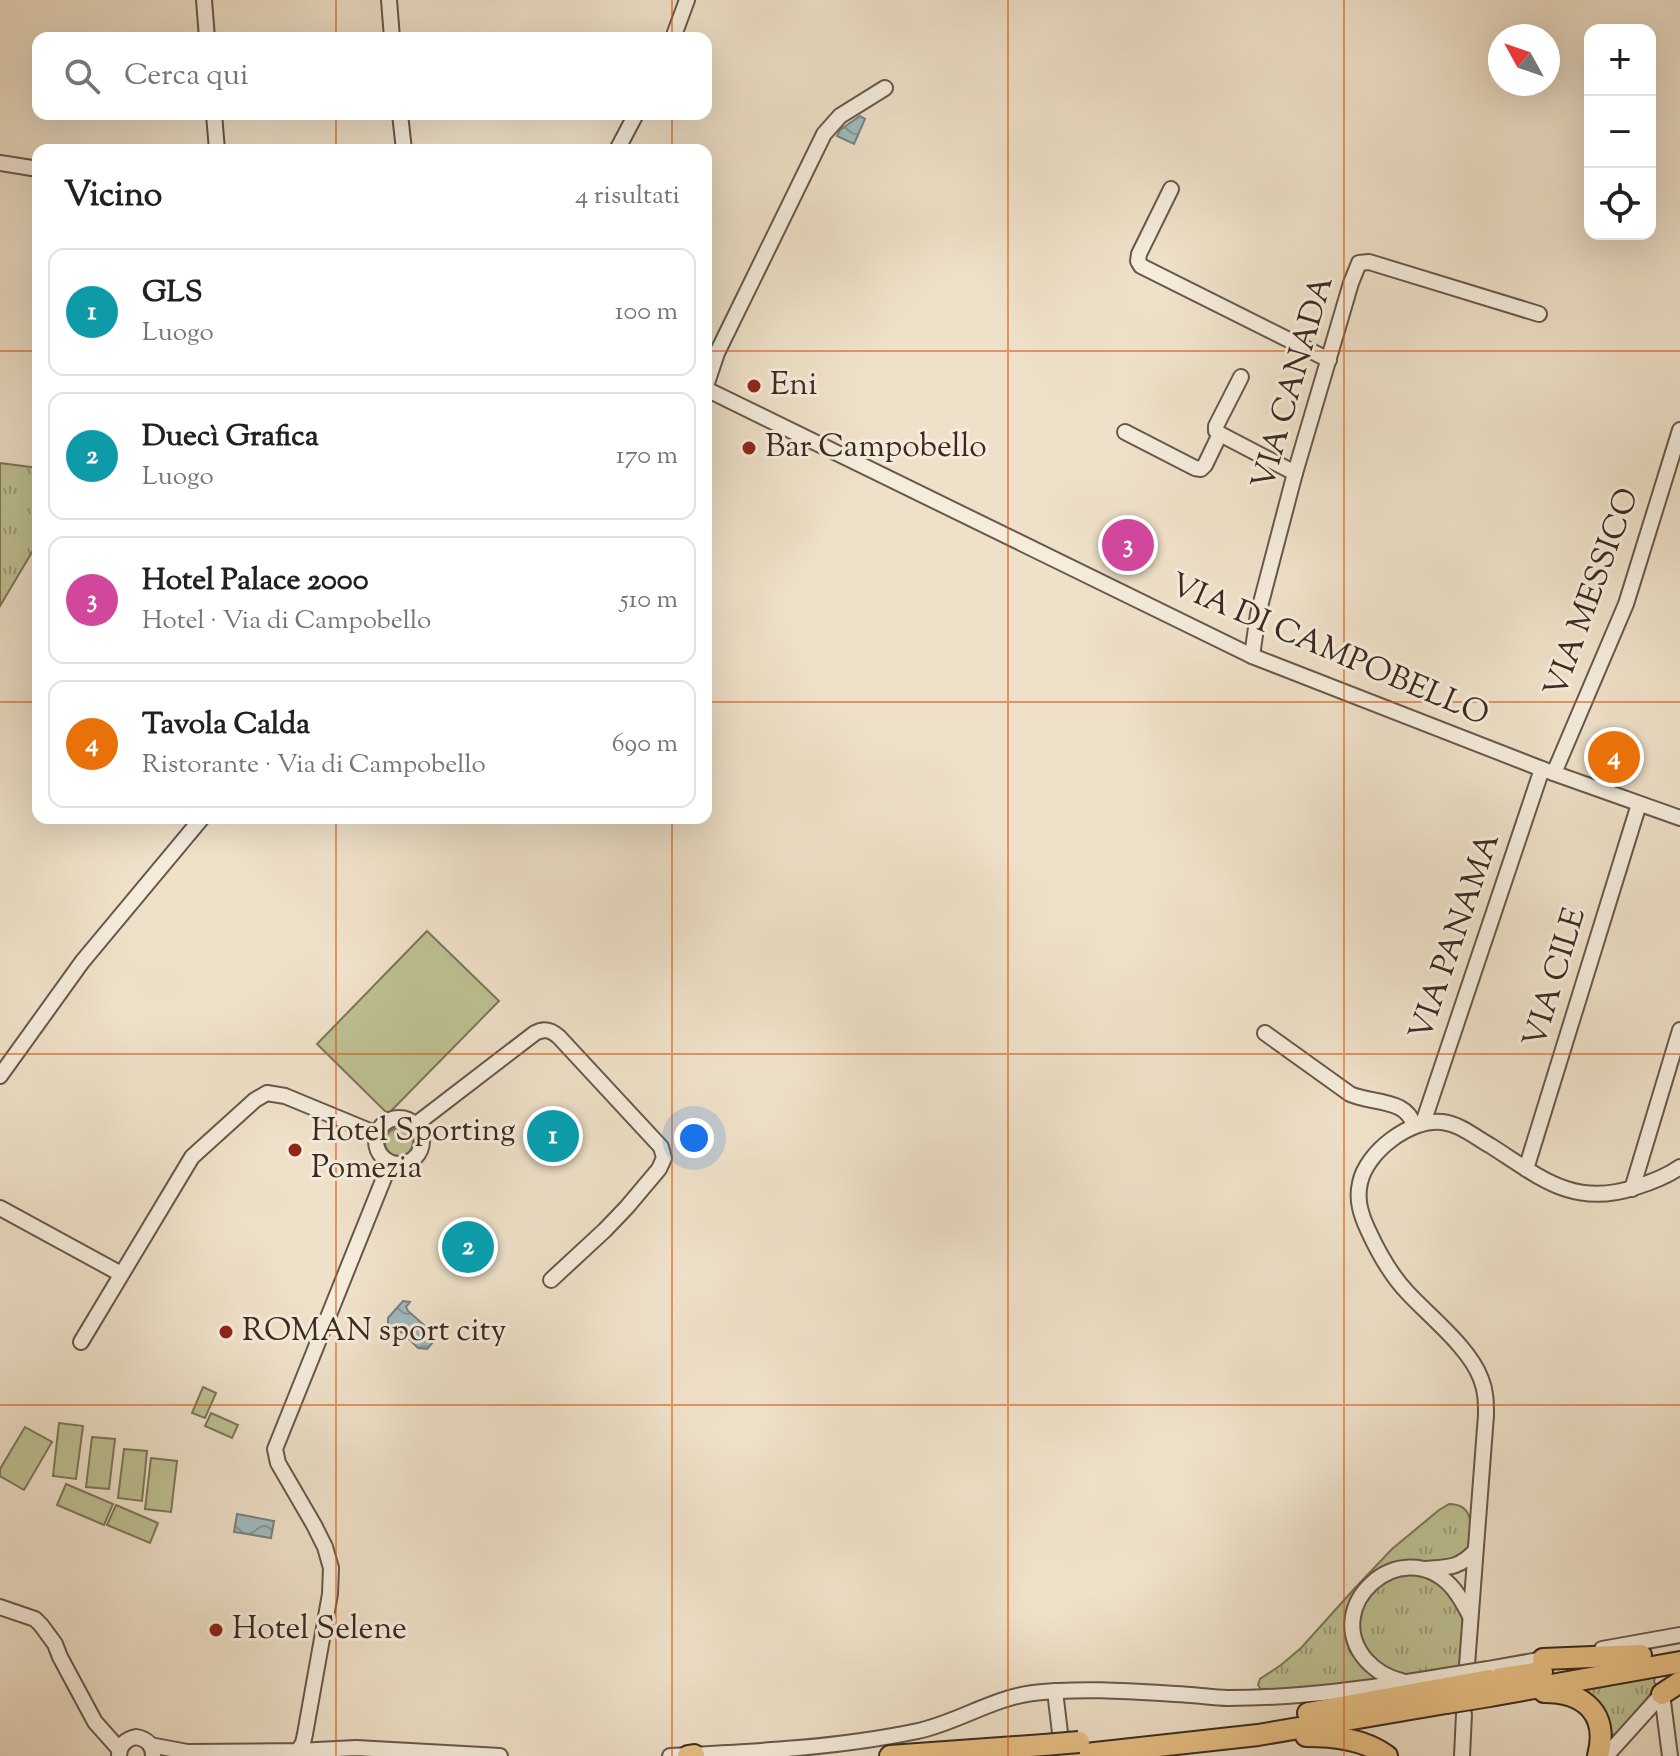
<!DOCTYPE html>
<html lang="it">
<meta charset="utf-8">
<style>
:root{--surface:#fff;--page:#f2f2f2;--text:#202124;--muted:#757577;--line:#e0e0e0;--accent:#8f2418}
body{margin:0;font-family:"Sorts Mill Goudy",serif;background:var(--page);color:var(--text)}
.controls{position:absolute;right:24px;top:24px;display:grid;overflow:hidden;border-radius:16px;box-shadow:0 8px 32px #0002}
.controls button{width:72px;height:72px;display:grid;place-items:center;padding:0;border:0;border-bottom:2px solid var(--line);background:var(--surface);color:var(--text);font:40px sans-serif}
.compass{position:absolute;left:1488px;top:24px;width:72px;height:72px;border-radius:50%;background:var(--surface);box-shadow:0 8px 32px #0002;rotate:310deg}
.you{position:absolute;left:694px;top:1138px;width:28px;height:28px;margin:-20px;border:6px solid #fff;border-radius:50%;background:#1a73e8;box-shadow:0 0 0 12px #1a73e833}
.badge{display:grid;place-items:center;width:52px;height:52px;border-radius:50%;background:var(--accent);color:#fff;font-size:26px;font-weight:700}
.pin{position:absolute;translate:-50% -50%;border:4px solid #fff;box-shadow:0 2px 8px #0006}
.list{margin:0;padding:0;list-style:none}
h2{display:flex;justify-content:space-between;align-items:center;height:104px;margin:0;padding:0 32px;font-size:34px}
h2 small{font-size:26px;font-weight:400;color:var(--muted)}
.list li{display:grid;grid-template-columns:52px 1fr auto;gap:24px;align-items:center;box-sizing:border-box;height:128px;margin:0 16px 16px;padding:0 16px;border:2px solid var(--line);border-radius:16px}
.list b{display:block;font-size:30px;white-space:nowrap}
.list p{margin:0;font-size:26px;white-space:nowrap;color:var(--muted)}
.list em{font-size:26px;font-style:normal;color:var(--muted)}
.icon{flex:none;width:44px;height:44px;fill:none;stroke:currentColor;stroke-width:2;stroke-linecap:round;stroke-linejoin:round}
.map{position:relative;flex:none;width:1680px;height:1756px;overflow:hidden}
.search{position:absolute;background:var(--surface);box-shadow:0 8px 32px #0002;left:32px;top:32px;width:680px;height:88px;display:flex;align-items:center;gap:20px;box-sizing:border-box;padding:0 28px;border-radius:16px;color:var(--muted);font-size:30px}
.panel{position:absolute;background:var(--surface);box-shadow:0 8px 32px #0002;left:32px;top:144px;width:680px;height:680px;border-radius:16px}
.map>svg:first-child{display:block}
</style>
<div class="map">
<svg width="1680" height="1756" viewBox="0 0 1680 1756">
<defs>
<pattern id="grass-tufts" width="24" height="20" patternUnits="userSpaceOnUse" patternTransform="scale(2)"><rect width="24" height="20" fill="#bec193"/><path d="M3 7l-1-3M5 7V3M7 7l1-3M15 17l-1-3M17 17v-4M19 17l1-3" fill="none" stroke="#9c9d78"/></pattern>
<pattern id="water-waves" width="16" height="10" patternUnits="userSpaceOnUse" patternTransform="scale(2)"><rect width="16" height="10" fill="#9fbbc1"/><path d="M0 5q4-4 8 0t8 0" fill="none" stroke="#83989c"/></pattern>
</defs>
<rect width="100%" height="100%" fill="#efe1c9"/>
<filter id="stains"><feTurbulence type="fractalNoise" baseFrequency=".0025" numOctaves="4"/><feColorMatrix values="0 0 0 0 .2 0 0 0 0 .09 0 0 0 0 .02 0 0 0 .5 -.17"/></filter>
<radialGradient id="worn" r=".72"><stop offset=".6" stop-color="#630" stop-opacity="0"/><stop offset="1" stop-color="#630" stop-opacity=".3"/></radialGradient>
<!-- grass -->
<g fill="url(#grass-tufts)" stroke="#7c765a" stroke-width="2">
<path d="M0 463 38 468V542L0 606Z"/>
<circle cx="399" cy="1142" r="14"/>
<path d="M1449 1504C1476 1504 1471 1530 1469 1549 1464 1553 1458 1559 1453 1561 1446 1563 1435 1561 1427 1561 1386 1562 1361 1571 1348 1613L1382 1679 1321 1688 1268 1690 1261 1689 1258 1685 1260 1679 1281 1665 1301 1648 1355 1588 1392 1549 1439 1510Z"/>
<path d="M1403 1571 1439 1580 1462 1610 1463 1621 1461 1667 1408 1677C1376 1673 1369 1655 1356 1629L1367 1593Z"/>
<path d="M1655 1677 1654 1682 1657 1686 1616 1735 1609 1734 1596 1701 1584 1690Z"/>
</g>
<!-- pitch -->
<g fill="#bec193" stroke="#7c765a" stroke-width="2">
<path d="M427 931 499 1001 388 1114 317 1044Z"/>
<path d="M203 1387 216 1393 205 1418 192 1413Z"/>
<path d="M211 1413 238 1425 232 1438 205 1426Z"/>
<path d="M59 1423 83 1426 76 1479 53 1476Z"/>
<path d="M25 1427 52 1442 24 1490 0 1476V1469Z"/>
<path d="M92 1437 115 1439 109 1489 86 1487Z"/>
<path d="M124 1449 147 1451 142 1501 118 1498Z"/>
<path d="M151 1458 177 1461 171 1512 145 1509Z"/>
<path d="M66 1484 113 1504 104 1525 57 1505Z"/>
<path d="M116 1505 158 1523 150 1543 107 1525Z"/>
</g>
<!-- water -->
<g fill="url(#water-waves)" stroke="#778181" stroke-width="2">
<path d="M860 116 865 119 854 144 837 136 840 130Z"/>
<path d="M403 1301 410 1302 406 1307 408 1311 434 1334V1341L427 1349 418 1348 403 1333 388 1326V1318Z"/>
<path d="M237 1514 274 1521 271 1538 234 1532Z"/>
</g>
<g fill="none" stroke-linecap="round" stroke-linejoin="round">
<!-- minor casing -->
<g stroke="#68584b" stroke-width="18">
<g id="minor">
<path d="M204 0 207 38"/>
<path d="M389 0 392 38"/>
<path d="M673 38 687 0"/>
<path d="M214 114 217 150"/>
<path d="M400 114 404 150"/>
<path d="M617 150 636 114"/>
<path d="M0 163 38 169"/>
<path d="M1171 189 1139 254 1138 261 1141 266 1329 360"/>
<path d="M706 386 717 353 824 134 840 116 885 88"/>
<path d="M706 389 1252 656 1542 769 1680 818"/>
<path d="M1125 432 1195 468 1201 469 1205 465 1220 434 1216 431V426L1241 377"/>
<path d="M1220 434 1295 473"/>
<path d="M1252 656 1258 614 1295 473 1351 283 1359 263 1369 262 1539 314"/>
<path d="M1554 773 1626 604 1680 430"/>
<path d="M1265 1033 1350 1094C1372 1104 1407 1098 1414 1126"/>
<path d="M0 1076 82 962 202 818"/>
<circle cx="399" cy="1141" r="23"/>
<path d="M1423 1123 1542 769"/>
<path d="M415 1125 535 1033C544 1028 551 1030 559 1037L661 1147 664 1158 659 1169 627 1207 605 1230 551 1280"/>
<path d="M1526 1169 1639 804"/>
<path d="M1632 1189 1680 1030"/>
<path d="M0 1208 121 1274"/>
<path d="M81 1342 192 1157 255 1100 267 1093 285 1096 377 1134"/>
<path d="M1425 1569C1447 1567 1458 1569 1474 1552"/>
<path d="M0 1607 35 1619 41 1625 55 1644 60 1657 95 1722 119 1749"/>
<path d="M1602 1649 1680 1635"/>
<path d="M1467 1665 1486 1415C1486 1403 1486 1391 1481 1379 1470 1348 1429 1316 1407 1292 1390 1274 1378 1252 1368 1230 1361 1215 1356 1200 1360 1183 1366 1152 1411 1118 1442 1122 1460 1124 1475 1137 1491 1146 1541 1178 1574 1208 1636 1187 1652 1182 1666 1177 1680 1167"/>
<path d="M1488 1669 1550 1658"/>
<path d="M1402 1681C1388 1678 1376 1671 1366 1660 1320 1606 1400 1534 1450 1585 1459 1594 1464 1605 1470 1616"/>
<path d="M1055 1691 1060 1733"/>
<path d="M1662 1694 1670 1756"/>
<path d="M150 1745 187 1752 298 1751 356 1748 500 1756"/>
<path d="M298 1751 303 1743 305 1734 330 1594 331 1568 325 1547 314 1525 278 1463 275 1449 390 1163"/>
<path d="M119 1756C119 1745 126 1739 136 1737 147 1739 153 1745 153 1756"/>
<path d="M670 1756C753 1752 837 1748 918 1731 958 1722 993 1698 1033 1693 1086 1687 1139 1692 1191 1695 1204 1696 1216 1698 1228 1698 1301 1698 1373 1688 1445 1676"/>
<path d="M1462 1756 1464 1714"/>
<path d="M1606 1756 1662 1694"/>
</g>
</g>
<!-- highway casing -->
<g stroke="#3b2a21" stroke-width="24">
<g id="highway">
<path d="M1543 1659 1641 1655"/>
<path d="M1490 1680 1542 1672"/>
<path d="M1544 1692C1585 1692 1609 1714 1598 1756"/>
<path d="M1662 1694 1680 1682"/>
<path d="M1490 1696 1680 1662"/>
<path d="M1308 1713 1445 1688"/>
<path d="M1306 1736C1334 1736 1364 1739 1387 1756"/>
<path d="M688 1756 694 1755"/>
<path d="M890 1756 1044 1745"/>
<path d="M1068 1756 1258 1735 1446 1703"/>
</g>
</g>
<!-- minor -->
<use href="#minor" stroke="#f5ecdc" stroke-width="14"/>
<!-- highway -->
<use href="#highway" stroke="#e8c084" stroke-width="20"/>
<!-- minor-bridge casing -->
<g stroke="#68584b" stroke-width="18" stroke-linecap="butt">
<path id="minor-bridge" d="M1445 1676 1488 1669"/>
</g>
<!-- highway-bridge casing -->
<g stroke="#3b2a21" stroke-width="24" stroke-linecap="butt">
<g id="highway-bridge">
<path d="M1445 1688 1490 1680"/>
<path d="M1446 1703 1490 1696"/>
<path d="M1044 1745 1079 1742"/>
</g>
</g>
<!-- minor-bridge -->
<use href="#minor-bridge" stroke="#f5ecdc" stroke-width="14"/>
<!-- highway-bridge -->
<use href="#highway-bridge" stroke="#e8c084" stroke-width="20"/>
</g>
<!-- grid -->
<path fill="none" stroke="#d7540e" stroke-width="2" stroke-opacity="0.55" d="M336 0V38M672 0V38M1008 0V1756M1344 0V1756M336 114V150M672 114V150M0 351H38M706 351H1680M0 702H38M706 702H1680M336 818V1756M672 818V1756M0 1054H1680M0 1405H1680"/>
<!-- markers -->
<g fill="#8f2418" stroke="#f5ecdc" stroke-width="3">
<circle cx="754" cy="386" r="8"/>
<circle cx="749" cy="448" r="8"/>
<circle cx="295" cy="1150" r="8"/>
<circle cx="226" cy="1332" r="8"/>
<circle cx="216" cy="1630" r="8"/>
</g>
<g text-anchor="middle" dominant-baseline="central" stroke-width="6" stroke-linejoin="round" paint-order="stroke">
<!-- street labels -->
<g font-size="32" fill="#3b2a21" stroke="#f5ecdc">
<text transform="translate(1294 383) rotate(-74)">VIA CANADA</text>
<text transform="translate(1593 593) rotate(-70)">VIA MESSICO</text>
<text transform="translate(1329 651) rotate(23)">VIA DI CAMPOBELLO</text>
<text transform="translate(1456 937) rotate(-71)">VIA PANAMA</text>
<text transform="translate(1556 978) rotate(-73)">VIA CILE</text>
</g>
<!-- poi labels -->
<g font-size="32" fill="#3b2a21" stroke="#f5ecdc" text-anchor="start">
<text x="770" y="386">Eni</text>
<text x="765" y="448">Bar Campobello</text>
<text x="311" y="1132">Hotel Sporting<tspan x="311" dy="37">Pomezia</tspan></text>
<text x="242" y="1332">ROMAN sport city</text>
<text x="232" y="1630">Hotel Selene</text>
</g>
</g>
<rect width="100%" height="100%" filter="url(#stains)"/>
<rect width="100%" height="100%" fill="url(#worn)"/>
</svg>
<div class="controls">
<button>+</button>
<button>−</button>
<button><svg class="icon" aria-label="locate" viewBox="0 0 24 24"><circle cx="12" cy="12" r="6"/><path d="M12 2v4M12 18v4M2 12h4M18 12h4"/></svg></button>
</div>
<svg class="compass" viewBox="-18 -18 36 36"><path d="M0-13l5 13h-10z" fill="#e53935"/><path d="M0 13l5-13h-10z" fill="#757577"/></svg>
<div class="you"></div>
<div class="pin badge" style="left:553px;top:1136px;background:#0f9aa8">1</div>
<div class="pin badge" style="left:468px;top:1247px;background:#0f9aa8">2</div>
<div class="pin badge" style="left:1128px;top:545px;background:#d1479c">3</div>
<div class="pin badge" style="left:1614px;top:757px;background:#e8710a">4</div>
<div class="search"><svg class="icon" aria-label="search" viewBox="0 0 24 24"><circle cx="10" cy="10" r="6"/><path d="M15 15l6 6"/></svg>Cerca qui</div>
<section class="panel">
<h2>Vicino<small>4 risultati</small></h2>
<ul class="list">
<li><span class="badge" style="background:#0f9aa8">1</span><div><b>GLS</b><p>Luogo</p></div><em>100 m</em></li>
<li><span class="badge" style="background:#0f9aa8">2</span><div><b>Duecì Grafica</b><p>Luogo</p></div><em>170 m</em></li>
<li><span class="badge" style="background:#d1479c">3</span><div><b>Hotel Palace 2000</b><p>Hotel · Via di Campobello</p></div><em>510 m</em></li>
<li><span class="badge" style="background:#e8710a">4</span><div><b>Tavola Calda</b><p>Ristorante · Via di Campobello</p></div><em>690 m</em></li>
</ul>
</section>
</div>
